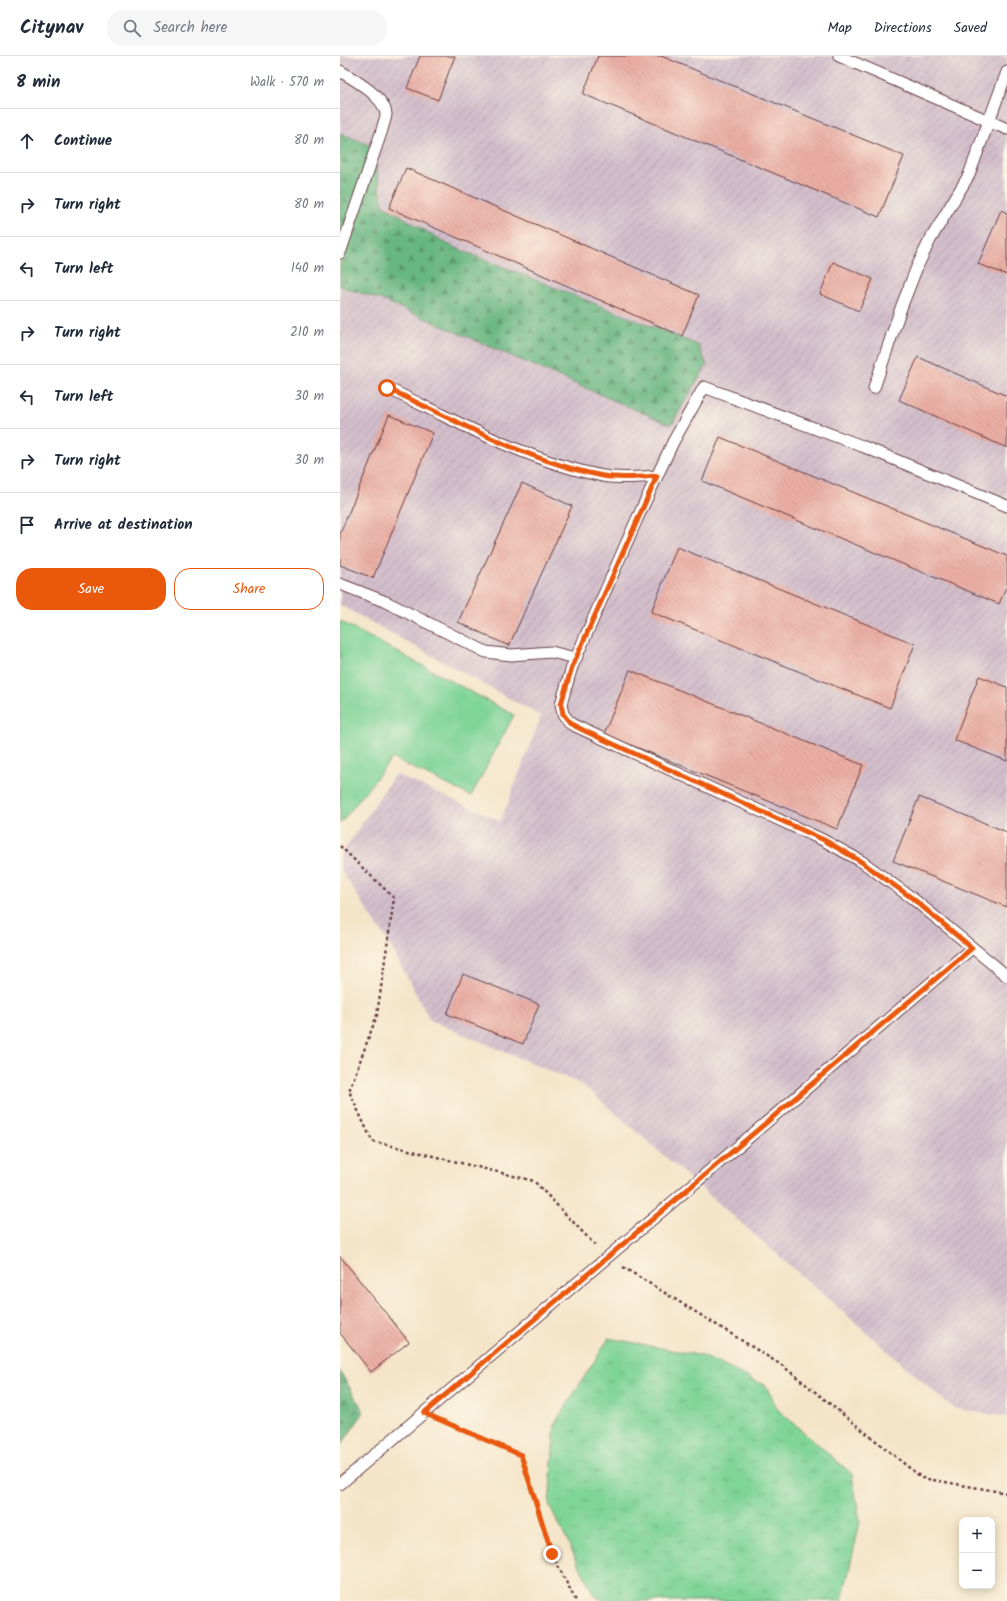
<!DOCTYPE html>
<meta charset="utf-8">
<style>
:root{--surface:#fff;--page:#f6f6f7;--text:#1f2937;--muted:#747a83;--line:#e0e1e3;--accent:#ea580c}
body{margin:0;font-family:Kalam,sans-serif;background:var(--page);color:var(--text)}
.controls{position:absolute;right:12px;bottom:12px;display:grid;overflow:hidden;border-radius:8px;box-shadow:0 2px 10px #0003}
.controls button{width:36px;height:36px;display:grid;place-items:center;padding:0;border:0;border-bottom:1px solid var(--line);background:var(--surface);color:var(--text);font:20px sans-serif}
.stop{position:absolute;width:12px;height:12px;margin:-9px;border:3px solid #ea580c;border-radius:50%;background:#fff}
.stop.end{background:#ea580c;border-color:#fff;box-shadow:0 1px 4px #0008}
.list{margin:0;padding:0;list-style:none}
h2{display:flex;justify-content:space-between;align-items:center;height:52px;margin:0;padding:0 16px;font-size:17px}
h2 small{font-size:13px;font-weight:400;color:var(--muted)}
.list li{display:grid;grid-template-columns:26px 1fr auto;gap:12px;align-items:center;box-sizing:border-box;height:64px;padding:0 16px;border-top:1px solid var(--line)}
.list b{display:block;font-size:15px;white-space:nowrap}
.list em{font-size:13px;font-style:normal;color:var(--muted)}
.actions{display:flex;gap:8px;padding:12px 16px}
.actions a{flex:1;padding:9px 0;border:1px solid var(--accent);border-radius:16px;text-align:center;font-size:14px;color:var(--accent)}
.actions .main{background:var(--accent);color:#fff}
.icon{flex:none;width:22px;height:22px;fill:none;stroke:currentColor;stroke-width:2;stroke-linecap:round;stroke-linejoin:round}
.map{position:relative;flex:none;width:667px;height:1545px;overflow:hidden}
header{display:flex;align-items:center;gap:24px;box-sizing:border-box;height:56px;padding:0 20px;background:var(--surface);border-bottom:1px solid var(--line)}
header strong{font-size:19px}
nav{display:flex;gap:22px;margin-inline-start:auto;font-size:14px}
.search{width:280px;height:36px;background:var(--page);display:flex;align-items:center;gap:10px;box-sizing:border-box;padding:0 14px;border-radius:16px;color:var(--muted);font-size:15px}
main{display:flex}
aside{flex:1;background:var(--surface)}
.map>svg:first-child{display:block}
</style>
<header>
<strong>Citynav</strong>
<div class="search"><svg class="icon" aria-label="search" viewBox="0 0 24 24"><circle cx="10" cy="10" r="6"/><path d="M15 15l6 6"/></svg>Search here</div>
<nav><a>Map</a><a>Directions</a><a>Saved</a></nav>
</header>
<main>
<aside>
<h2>8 min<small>Walk · 570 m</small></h2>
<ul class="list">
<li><svg class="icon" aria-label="ahead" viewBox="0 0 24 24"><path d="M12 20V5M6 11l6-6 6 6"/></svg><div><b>Continue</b></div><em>80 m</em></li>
<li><svg class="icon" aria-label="right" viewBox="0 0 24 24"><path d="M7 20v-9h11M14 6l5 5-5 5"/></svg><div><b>Turn right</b></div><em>80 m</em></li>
<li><svg class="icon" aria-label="left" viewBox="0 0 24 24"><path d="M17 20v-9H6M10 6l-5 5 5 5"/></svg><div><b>Turn left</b></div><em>140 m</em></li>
<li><svg class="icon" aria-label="right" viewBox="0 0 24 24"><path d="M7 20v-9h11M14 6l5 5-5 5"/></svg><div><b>Turn right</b></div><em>210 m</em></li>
<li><svg class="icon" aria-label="left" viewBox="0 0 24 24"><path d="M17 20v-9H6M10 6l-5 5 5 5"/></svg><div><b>Turn left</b></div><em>30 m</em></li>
<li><svg class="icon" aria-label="right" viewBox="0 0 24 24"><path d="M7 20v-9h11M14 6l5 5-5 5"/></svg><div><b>Turn right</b></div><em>30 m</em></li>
<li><svg class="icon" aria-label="arrive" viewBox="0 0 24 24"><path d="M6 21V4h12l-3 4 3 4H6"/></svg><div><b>Arrive at destination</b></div></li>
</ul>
<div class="actions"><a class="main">Save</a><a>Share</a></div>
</aside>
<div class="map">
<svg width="667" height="1545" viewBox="0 0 667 1545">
<defs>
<pattern id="industrial-furrows" width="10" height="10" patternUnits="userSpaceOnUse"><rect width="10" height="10" fill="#d1bdca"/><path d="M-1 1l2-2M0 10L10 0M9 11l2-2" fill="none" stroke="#b5a2ae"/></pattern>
<pattern id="grass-tufts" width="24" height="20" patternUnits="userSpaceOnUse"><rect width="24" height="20" fill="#7fd498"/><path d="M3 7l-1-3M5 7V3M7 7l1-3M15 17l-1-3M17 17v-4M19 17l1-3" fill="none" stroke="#6fb683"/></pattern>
<pattern id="forest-firs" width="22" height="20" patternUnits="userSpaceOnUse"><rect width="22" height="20" fill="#67b680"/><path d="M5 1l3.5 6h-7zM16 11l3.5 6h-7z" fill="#579369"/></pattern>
<pattern id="building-back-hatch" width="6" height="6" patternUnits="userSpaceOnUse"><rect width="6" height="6" fill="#ebafa4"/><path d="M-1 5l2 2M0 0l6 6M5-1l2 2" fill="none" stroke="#cb968d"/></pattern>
</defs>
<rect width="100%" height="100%" fill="#fcf5e5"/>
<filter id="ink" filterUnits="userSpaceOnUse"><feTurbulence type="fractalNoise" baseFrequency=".025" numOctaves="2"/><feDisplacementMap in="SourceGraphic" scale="8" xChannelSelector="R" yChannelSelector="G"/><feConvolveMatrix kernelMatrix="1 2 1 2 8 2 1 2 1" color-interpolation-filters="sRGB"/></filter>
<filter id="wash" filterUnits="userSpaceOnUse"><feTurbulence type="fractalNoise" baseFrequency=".012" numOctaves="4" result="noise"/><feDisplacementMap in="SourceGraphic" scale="16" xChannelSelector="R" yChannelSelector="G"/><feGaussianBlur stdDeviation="0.9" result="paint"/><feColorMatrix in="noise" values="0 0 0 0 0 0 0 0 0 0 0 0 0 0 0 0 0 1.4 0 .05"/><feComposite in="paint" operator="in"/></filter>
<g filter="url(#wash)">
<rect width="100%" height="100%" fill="#f4e5c9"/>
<!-- industrial -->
<path fill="url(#industrial-furrows)" d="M0 0H667V1361L613 1352 243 1029 90 964 47 884 0 813V800L55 718 161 765 201 660 0 549Z"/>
<!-- grass -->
<path fill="url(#grass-tufts)" stroke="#647a62" d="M269 1282 363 1300 426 1330 438 1354 512 1418 520 1466 502 1545H264L254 1539 209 1448 215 1367Z"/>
<!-- forest -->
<g fill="url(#forest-firs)" stroke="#586a56">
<path d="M0 77 32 90 43 149 111 190 358 289 367 309 331 369 42 244 0 230Z"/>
<path d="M0 1315 24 1356 0 1391Z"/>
</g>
<!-- garden -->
<path fill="#7fd498" stroke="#647a62" d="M0 565 174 659 131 740 52 702 0 768Z"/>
<g id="blocks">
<!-- building -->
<g fill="url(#building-back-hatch)">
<path d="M80 0H115L98 44 67 32Z"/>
<path d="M258 0H321L564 100 539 161 243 38Z"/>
<path d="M66 112 359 239 342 280 49 152Z"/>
<path d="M661 154 667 157V219L638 208Z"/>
<path d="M493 206 533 223 519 255 480 238Z"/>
<path d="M578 301 667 340V392L559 344Z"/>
<path d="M49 359 93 377 33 522 0 509V478Z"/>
<path d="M380 381 667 500V529L659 548 362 425Z"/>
<path d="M182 427 232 450 169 590 118 566Z"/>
<path d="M337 491 575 588 550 652 311 556Z"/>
<path d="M290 614 523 709 497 773 264 678Z"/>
<path d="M639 620 667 631V705L614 684Z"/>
<path d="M579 741 667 776V851L553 805Z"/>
<path d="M123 918 199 948 183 988 107 958Z"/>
<path d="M0 1200 69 1286 31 1316 0 1277Z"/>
</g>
</g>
</g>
<g filter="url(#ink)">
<use href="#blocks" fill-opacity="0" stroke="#643d43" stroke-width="1"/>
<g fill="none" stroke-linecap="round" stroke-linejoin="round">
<!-- service casing -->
<g stroke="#643d43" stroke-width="13">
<g id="service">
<path d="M499 0 667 73"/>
<path d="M0 15C13 23 44 40 46 58 46 62 43 69 42 74L0 197"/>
<path d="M47 332C114 364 189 406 263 420 280 423 300 421 317 420"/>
<path d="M534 332 561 252 577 211 590 184 629 119 667 16"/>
<path d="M667 450 522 390 364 331 333 386 297 463 232 611 221 648 223 658 231 668 483 784 521 805 572 842 667 920"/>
<path d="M0 528 46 546 146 596 171 599 211 596 236 602"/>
<path d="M0 1428 632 892"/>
</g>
</g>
<!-- path -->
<g stroke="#643d43" stroke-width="2.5" stroke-dasharray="3 3" stroke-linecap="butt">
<path d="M0 790 54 842 37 959 9 1035 32 1085 194 1125 255 1189"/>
<path d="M283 1211 443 1310 582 1422 667 1437"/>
<path d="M101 1364 181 1399 212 1498 236 1545"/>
</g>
<!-- service -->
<use href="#service" stroke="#fff" stroke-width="11"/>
</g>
</g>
<g fill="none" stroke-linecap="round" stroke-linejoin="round" filter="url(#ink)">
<!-- route -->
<path stroke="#ea580c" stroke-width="5" d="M47 332C114 364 189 406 263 420 280 423 300 421 317 420L232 611 221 648 223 658 231 668 247 676 484 784 520 805 572 842 632 892 84 1357 181 1399 212 1498"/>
</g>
</svg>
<div class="controls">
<button>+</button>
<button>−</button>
</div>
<div class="stop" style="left:47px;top:332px"></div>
<div class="stop end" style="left:212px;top:1498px"></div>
</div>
</main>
